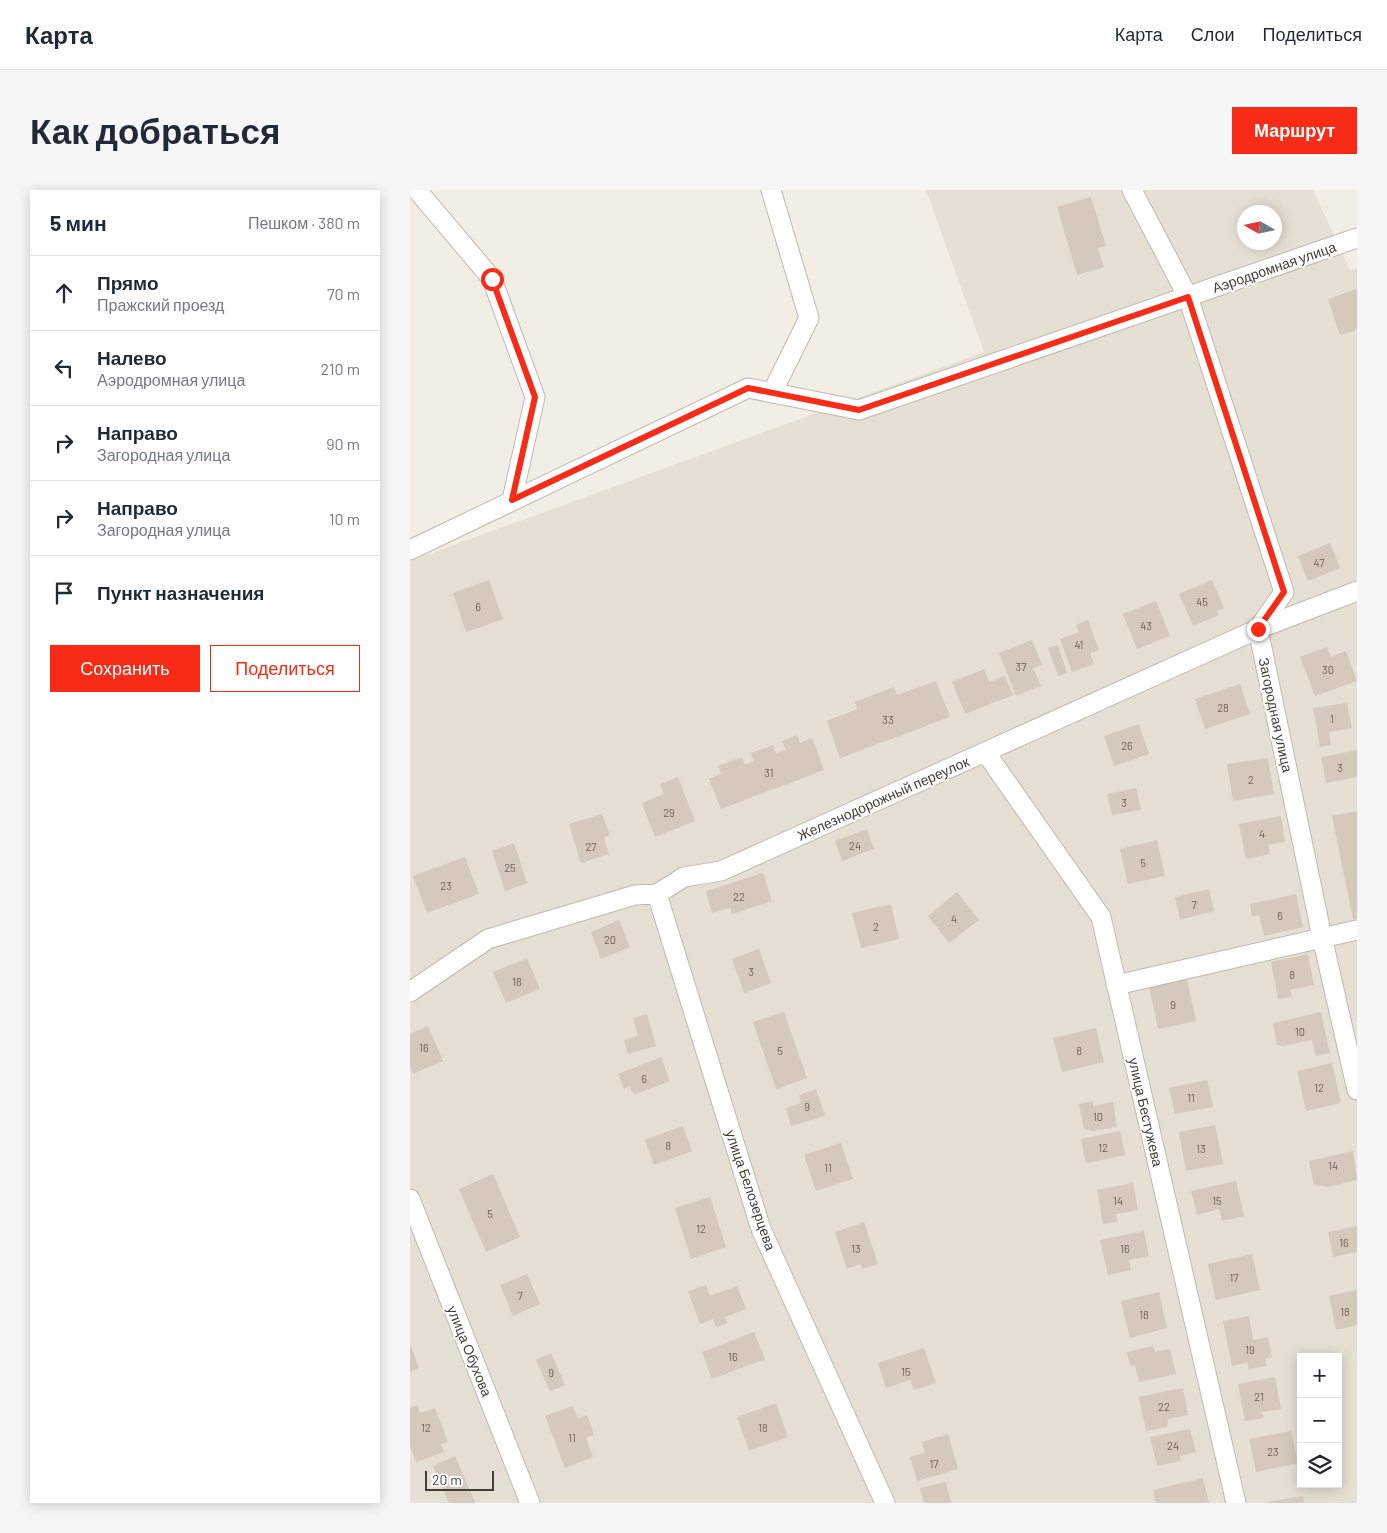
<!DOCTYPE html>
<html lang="ru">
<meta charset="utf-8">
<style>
:root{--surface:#fff;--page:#f6f6f7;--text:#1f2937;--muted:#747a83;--line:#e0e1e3;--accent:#f82b17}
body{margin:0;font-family:Barlow,sans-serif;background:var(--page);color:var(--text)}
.controls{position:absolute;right:15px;bottom:15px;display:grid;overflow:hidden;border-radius:0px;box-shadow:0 2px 12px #0003}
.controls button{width:45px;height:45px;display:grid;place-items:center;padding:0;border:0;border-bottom:1px solid var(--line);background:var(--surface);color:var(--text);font:25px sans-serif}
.compass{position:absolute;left:827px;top:15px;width:45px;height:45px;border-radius:50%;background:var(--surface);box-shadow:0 2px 12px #0003;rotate:279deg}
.scale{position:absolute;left:15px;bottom:12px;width:69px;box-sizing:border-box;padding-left:5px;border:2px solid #453e35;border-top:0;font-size:14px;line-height:18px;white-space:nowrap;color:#453e35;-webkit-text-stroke:4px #fff;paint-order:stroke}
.stop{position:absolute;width:15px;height:15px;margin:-11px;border:4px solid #f82b17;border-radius:50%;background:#fff}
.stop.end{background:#f82b17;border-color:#fff;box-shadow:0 1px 5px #0008}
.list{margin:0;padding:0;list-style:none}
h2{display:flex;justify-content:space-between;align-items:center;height:65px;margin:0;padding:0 20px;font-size:21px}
h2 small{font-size:16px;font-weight:400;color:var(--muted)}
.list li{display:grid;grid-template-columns:32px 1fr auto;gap:15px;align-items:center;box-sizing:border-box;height:75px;padding:0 20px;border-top:1px solid var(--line)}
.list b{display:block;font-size:19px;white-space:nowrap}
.list p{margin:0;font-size:16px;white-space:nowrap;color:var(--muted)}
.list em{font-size:16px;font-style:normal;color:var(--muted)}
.actions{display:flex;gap:10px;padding:15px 20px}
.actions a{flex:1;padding:11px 0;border:1px solid var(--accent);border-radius:0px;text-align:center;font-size:18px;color:var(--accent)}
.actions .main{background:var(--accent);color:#fff}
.icon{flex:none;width:28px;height:28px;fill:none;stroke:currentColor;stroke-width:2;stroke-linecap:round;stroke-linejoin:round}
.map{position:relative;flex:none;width:947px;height:1313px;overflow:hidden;border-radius:0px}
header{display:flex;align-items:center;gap:30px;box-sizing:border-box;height:70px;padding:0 25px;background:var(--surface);border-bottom:1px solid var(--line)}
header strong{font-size:24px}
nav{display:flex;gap:28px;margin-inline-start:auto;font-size:18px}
.intro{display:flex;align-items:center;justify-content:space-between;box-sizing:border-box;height:120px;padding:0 30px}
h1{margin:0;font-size:35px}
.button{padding:12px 22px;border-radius:0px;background:var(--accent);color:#fff;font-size:18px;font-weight:700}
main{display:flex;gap:30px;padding:0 30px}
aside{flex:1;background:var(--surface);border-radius:0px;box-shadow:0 2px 12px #0003}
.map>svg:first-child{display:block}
</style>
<header>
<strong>Карта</strong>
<nav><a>Карта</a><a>Слои</a><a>Поделиться</a></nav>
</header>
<div class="intro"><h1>Как добраться</h1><a class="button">Маршрут</a></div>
<main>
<aside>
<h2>5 мин<small>Пешком · 380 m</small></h2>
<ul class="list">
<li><svg class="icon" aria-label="ahead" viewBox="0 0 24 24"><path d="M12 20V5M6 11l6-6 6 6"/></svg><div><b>Прямо</b><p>Пражский проезд</p></div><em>70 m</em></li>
<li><svg class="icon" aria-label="left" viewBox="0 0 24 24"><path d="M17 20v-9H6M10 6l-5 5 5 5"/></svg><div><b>Налево</b><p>Аэродромная улица</p></div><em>210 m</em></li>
<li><svg class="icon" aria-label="right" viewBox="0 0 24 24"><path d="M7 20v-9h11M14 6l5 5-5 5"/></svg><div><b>Направо</b><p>Загородная улица</p></div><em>90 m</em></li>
<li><svg class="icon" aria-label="right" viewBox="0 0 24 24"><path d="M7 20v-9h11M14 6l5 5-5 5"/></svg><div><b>Направо</b><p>Загородная улица</p></div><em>10 m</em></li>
<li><svg class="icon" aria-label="arrive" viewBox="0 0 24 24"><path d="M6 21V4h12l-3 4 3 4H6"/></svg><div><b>Пункт назначения</b></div></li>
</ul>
<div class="actions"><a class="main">Сохранить</a><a>Поделиться</a></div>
</aside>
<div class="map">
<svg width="947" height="1313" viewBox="0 0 947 1313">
<rect width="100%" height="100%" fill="#f3eee5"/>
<!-- residential -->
<path fill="#e6dfd4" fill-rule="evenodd" d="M516 0H903L940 80 947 78V1313H0V371L574 162ZM834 22H864V52H834ZM891 1167H928V1294H891Z"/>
<!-- building -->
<g fill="#d4c9bb">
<path d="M681 7 696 56 688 58 694 77 667 85 647 17Z"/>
<path d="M947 99V140L930 145 918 109Z"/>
<path d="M920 353 930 378 898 391 888 366Z"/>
<path d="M79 390 93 429 56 442 43 403Z"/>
<path d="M802 390 814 418 807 421 809 425 783 436 769 404Z"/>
<path d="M746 411 760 446 727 459 713 424Z"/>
<path d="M678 430 689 460 680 463 684 474 662 482 650 449 669 442 666 435Z"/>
<path d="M622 450 632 475 623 478 631 496 606 506 589 463Z"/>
<path d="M648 455 657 483 648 486 638 458Z"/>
<path d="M917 457 921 467 936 461 947 491 905 506 890 467Z"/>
<path d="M574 479 579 492 595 486 603 505 555 524 542 492Z"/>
<path d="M526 491 540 527 430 568 417 531 447 519 445 512 484 497 487 505Z"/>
<path d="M830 494 840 524 795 539 785 509Z"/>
<path d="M937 513 942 538 919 542 921 555 910 557 903 518Z"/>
<path d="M729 534 739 564 704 576 694 546Z"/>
<path d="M387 545 390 553 402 548 414 580 311 619 299 589 311 584 308 576 332 567 335 575 344 571 341 563 363 555 366 563 376 560 372 551Z"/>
<path d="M947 560V587L916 593 911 567Z"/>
<path d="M858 568 864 604 823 611 817 574Z"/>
<path d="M268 587 285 631 245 647 232 613 254 604 250 594Z"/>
<path d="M726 598 731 620 702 625 697 604Z"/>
<path d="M947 621V729H943L922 626Z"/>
<path d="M192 624 200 645 194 648 199 664 171 673 159 634Z"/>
<path d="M871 626 875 652 858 655 860 664 836 669 829 634Z"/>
<path d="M457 639 464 659 432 671 425 651Z"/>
<path d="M747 650 755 686 718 694 710 659Z"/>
<path d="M104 653 117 693 95 701 82 661Z"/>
<path d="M55 667 69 704 17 723 3 686Z"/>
<path d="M353 683 362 711 322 724 320 718 302 723 296 701Z"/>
<path d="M799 699 804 721 770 730 765 707Z"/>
<path d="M547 702 569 730 539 753 518 726Z"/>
<path d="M886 704 893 737 854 746 849 725 842 726 840 714Z"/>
<path d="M481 714 489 749 451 758 442 723Z"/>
<path d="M209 730 220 757 191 769 181 742Z"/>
<path d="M349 759 361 793 334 803 322 769Z"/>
<path d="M898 764 904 795 880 800 882 807 868 809 861 772Z"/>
<path d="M117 768 130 799 96 813 83 782Z"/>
<path d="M777 789 786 831 748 839 739 797Z"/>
<path d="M374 822 397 888 366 899 343 832Z"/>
<path d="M911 822 920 863 906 866 902 850 873 856 867 855 863 833Z"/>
<path d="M237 824 246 856 218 864 214 850 228 846 223 828Z"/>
<path d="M18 836 33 871 3 884 0 876V844Z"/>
<path d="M686 838 694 872 652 882 643 848Z"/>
<path d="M251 867 260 891 224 905 220 896 214 899 208 884Z"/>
<path d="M922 873 931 913 896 921 887 881Z"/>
<path d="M797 890 803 917 765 924 759 898Z"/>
<path d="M406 899 415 926 381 936 376 918 391 913 389 905Z"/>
<path d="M683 911V916L703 912 707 937 682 941 674 939 669 914Z"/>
<path d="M805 935 813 974 776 981 769 942Z"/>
<path d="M273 936 282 961 244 975 235 950Z"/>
<path d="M710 941 715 965 676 973 671 949Z"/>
<path d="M431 953 443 989 406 1001 394 965Z"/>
<path d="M943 961 947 990 917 997 904 995 899 971Z"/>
<path d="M83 984 110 1047 76 1062 49 999Z"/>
<path d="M826 991 834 1026 812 1031 809 1019 787 1025 781 1001Z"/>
<path d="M723 993 728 1020 706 1024 708 1032 693 1034 687 1000Z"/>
<path d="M300 1007 316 1057 281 1069 265 1018Z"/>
<path d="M454 1032 468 1074 452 1079 450 1074 437 1079 425 1042Z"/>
<path d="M947 1036V1062L923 1067 918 1042Z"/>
<path d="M734 1041 739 1066 719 1070 721 1080 698 1085 690 1050Z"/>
<path d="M842 1064 850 1100 806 1110 798 1074Z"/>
<path d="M117 1084 130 1114 103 1126 90 1095Z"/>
<path d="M296 1095 300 1106 327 1096 336 1119 315 1127 317 1133 306 1137 303 1129 290 1134 278 1101Z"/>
<path d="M947 1100V1135L926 1140 919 1106Z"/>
<path d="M749 1102 757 1138 720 1148 711 1111Z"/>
<path d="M839 1126 843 1150 858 1147 862 1167 855 1169 856 1176 839 1179 837 1173 822 1176 813 1131Z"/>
<path d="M344 1142 355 1169 302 1189 292 1162Z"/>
<path d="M0 1154 9 1178 0 1182Z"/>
<path d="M743 1156 745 1162 760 1159 766 1184 729 1192 725 1175 720 1176 717 1162Z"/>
<path d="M514 1158 526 1193 504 1200 500 1190 476 1198 468 1173Z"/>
<path d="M141 1163 155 1195 140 1201 126 1170Z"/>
<path d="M865 1187 871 1219 852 1222 854 1228 835 1231 828 1194Z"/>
<path d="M773 1198 778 1225 758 1229 757 1237 736 1241 729 1207Z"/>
<path d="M366 1213 378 1247 339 1261 327 1227Z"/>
<path d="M7 1215 10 1223 25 1218 38 1252 31 1254 34 1262 6 1272 0 1256V1218Z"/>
<path d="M163 1216 168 1229 177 1225 184 1245 176 1248 183 1267 155 1278 135 1226Z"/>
<path d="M780 1239 786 1262 770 1266 771 1271 747 1276 740 1247Z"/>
<path d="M881 1241 888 1273 846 1282 839 1249Z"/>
<path d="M538 1244 548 1279 507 1291 500 1267 515 1263 512 1252Z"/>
<path d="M45 1266 65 1312 64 1313H39L23 1276Z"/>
<path d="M793 1288 799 1313H746L743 1300Z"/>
<path d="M536 1292 541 1313H514L510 1298Z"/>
<path d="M893 1306 894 1313H858V1312Z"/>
</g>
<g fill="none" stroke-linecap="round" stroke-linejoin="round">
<!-- minor casing -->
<g stroke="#c1b8ab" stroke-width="21">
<g id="minor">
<path d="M7 0 82 89 125 207 102 310"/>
<path d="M361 0 399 128 362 203"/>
<path d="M722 0 778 107 874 402 848 439 912 747 947 900"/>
<path d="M0 360 338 198 449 220 947 48"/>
<path d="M576 563 691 727 826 1313"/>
<path d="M247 704 351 1039 475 1313"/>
<path d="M706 795 947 740"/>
<path d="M0 802 78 749 225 705 247 704 274 687 311 681 848 439 947 401"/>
<path d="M0 1009 120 1313"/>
</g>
</g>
<!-- minor -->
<use href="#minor" stroke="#fff" stroke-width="19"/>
</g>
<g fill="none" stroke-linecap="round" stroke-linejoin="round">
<!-- route -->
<path stroke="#f82b17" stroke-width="6" d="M82 89 125 207 102 310 338 198 449 220 778 107 874 402 848 439"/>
</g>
<g text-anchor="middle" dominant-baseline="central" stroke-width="4" stroke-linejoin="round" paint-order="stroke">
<!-- number labels -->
<g font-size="11" fill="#696156">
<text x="909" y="372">47</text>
<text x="792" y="411">45</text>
<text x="68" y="416">6</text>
<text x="736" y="435">43</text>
<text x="669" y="454">41</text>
<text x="611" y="476">37</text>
<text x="918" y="479">30</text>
<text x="813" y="517">28</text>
<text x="922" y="528">1</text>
<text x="478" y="529">33</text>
<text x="717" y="555">26</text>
<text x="930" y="577">3</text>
<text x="359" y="582">31</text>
<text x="841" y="589">2</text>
<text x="714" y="612">3</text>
<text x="259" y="622">29</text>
<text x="852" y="643">4</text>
<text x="445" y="655">24</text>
<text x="181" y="656">27</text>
<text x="733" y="672">5</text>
<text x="100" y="677">25</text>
<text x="36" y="695">23</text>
<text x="329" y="706">22</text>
<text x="784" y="714">7</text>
<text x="870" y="725">6</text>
<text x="544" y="728">4</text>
<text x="466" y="736">2</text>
<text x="200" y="749">20</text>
<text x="341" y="781">3</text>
<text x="882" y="784">8</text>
<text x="107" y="791">18</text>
<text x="763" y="814">9</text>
<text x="890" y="841">10</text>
<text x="14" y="857">16</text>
<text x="370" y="860">5</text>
<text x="669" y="860">8</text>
<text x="234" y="888">6</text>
<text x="909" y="897">12</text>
<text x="781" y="907">11</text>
<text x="397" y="916">9</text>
<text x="688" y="926">10</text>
<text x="258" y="955">8</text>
<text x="693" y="957">12</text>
<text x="791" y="958">13</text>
<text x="923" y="975">14</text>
<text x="418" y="977">11</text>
<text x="708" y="1010">14</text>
<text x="807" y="1010">15</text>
<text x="80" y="1023">5</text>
<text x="291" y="1038">12</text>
<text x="934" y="1052">16</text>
<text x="446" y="1058">13</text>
<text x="715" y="1058">16</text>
<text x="824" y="1087">17</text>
<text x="110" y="1105">7</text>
<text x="935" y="1121">18</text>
<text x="734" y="1124">18</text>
<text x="840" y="1159">19</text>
<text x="323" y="1166">16</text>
<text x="496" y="1181">15</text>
<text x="141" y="1182">9</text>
<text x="849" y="1206">21</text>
<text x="754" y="1216">22</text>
<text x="16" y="1237">12</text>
<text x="353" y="1237">18</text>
<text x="162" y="1247">11</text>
<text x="763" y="1255">24</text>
<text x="863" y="1261">23</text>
<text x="524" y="1273">17</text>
</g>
<!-- street labels -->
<g font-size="14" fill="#453e35" stroke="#fff">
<text transform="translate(864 77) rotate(-19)">Аэродромная улица</text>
<text transform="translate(866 525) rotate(78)">Загородная улица</text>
<text transform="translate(473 608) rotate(-24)">Железнодорожный переулок</text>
<text transform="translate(736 922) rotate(77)">улица Бестужева</text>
<text transform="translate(341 1000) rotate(71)">улица Белозерцева</text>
<text transform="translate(60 1161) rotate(68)">улица Обухова</text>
</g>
</g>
</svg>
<div class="controls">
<button>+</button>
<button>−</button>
<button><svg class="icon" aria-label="layers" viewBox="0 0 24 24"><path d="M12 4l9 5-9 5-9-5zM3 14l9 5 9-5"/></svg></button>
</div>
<svg class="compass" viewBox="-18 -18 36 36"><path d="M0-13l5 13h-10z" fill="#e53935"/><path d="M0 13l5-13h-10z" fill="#747a83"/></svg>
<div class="scale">20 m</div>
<div class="stop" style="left:82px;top:89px"></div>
<div class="stop end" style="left:848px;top:439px"></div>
</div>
</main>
